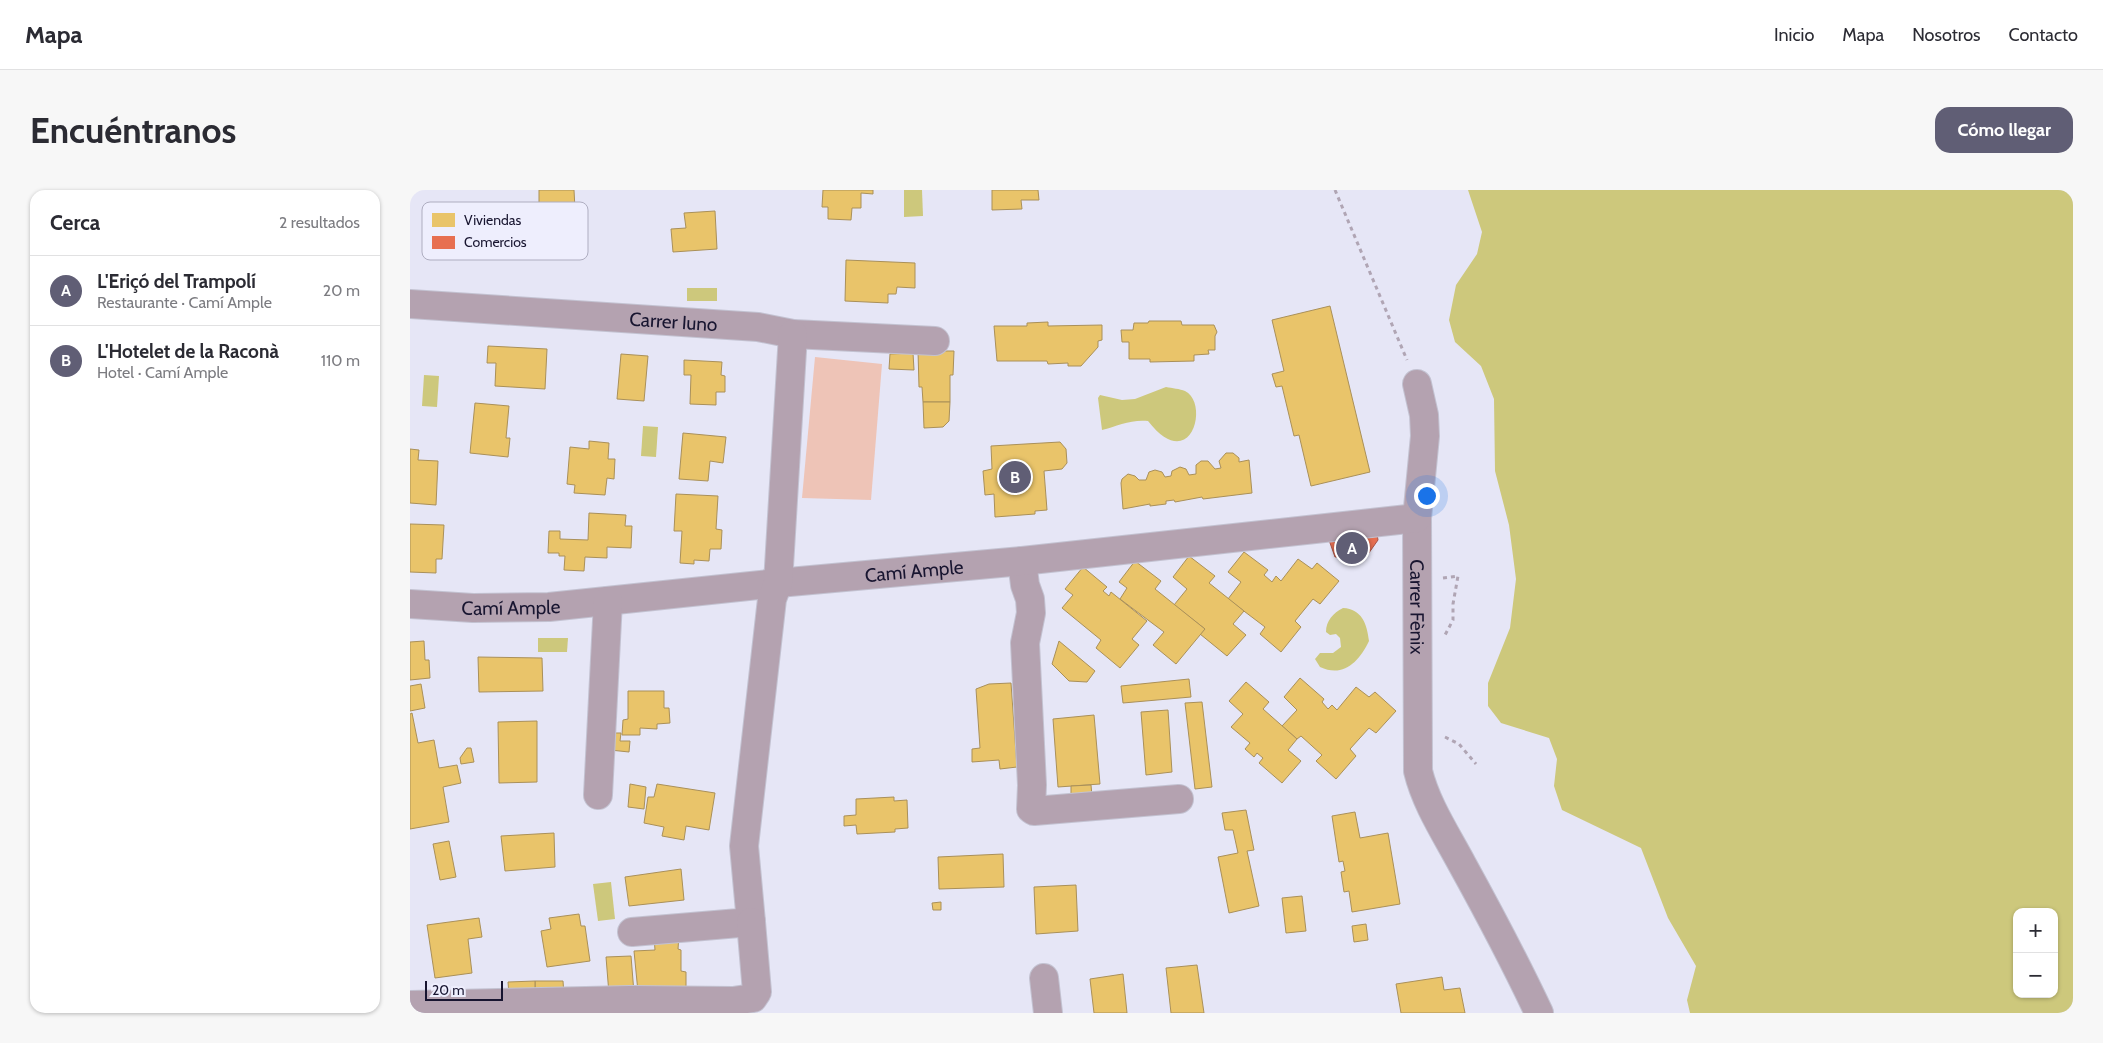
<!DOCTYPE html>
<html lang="es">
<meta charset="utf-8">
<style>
:root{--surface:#fff;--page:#f7f7f7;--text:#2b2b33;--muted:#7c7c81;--line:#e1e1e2;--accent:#605e75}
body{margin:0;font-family:Cabin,sans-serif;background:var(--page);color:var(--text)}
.controls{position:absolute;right:15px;bottom:15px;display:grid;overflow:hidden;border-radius:10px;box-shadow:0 1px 4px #0004}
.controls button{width:45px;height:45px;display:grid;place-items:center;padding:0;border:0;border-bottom:1px solid var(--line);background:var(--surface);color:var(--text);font:25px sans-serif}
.scale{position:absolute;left:15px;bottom:12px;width:78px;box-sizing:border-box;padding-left:5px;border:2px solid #181530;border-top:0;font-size:14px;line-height:18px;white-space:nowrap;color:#181530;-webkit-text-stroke:4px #eeeefd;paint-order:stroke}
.you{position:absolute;left:1016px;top:305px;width:18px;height:18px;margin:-12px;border:4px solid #fff;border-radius:50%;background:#1a73e8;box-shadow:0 0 0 8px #1a73e833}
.badge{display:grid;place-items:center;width:32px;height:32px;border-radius:50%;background:var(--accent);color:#fff;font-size:16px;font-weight:700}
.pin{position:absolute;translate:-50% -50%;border:2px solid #fff;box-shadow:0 1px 5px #0006}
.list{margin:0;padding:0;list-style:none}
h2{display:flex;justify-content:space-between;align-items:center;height:65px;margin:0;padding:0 20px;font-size:21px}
h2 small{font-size:16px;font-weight:400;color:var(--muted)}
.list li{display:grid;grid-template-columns:32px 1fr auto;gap:15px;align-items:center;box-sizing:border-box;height:70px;padding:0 20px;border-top:1px solid var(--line)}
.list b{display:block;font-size:19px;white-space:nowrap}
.list p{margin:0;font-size:16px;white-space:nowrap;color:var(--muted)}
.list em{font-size:16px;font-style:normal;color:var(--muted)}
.map{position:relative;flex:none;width:1663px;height:823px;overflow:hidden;border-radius:15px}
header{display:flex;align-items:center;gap:30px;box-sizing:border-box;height:70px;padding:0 25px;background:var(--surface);border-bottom:1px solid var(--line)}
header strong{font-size:24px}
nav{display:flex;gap:28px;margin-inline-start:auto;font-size:18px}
.intro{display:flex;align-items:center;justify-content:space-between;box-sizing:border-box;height:120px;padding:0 30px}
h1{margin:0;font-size:35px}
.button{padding:12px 22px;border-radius:15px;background:var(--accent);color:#fff;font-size:18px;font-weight:700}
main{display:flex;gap:30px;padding:0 30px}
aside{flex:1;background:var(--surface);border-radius:15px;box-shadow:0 1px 4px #0004}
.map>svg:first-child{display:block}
</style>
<header>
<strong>Mapa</strong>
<nav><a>Inicio</a><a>Mapa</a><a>Nosotros</a><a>Contacto</a></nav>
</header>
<div class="intro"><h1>Encuéntranos</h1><a class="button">Cómo llegar</a></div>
<main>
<aside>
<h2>Cerca<small>2 resultados</small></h2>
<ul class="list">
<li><span class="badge">A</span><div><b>L'Eriçó del Trampolí</b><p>Restaurante · Camí Ample</p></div><em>20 m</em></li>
<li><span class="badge">B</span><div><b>L'Hotelet de la Raconà</b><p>Hotel · Camí Ample</p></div><em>110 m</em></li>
</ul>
</aside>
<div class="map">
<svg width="1663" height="823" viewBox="0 0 1663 823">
<rect width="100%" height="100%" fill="#e6e6f6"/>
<!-- green -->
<path fill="#eec4b7" d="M405 167 472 174 461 310 392 308Z"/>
<!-- water -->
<g fill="#cdc87c" fill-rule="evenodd">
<path d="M494 0H512L513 26 494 27Z"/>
<path d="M1058 0H1663V823H1280L1277 810 1286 776 1258 728 1231 658 1152 620 1144 596 1147 569 1139 548 1091 533 1078 516V493L1100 438 1106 389 1099 335 1085 281 1084 209 1071 176 1045 152 1039 130 1046 95 1067 64 1072 42ZM1607 722H1644V804H1607Z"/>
<rect x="277" y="98" width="30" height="13"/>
<path d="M14 185 29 186 27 217 12 216Z"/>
<path d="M756 197C762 198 770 199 775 201 800 213 781 286 738 231 722 229 707 236 692 240L688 208 690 205 712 210 725 209Z"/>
<path d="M233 236 248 237 246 267 231 266Z"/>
<path d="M933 418C952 419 957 434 959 451 949 472 933 488 910 477L905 469 910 463H923L931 457 930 448 926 444 920 445 916 442C916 431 923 423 933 418Z"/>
<path d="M128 448H158L157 462H128Z"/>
<path d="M201 692 205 729 188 731 183 694Z"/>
</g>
<!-- homes -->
<g fill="#e9c46a" stroke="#aa9059">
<path d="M129 0H164L166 38 151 39 150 28 129 29Z"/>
<path d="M413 0H463V4L451 3V18H442L441 30 418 29V17H412Z"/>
<path d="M582 0H628L629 10H611L612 19 582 20Z"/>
<path d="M305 21 307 59 263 62 261 39 276 38 274 23Z"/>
<path d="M436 70 505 73V98L487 97 486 104H478V113L435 111Z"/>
<path d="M920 116 960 282 901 296 889 245 884 246 872 196 866 197 862 184 874 181 862 130Z"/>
<path d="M739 131H771L772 135H804L807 142 805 146V160H798L799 164 784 165V171L740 172V169H719V152H712L711 140H723L724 133H738Z"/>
<path d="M638 132V136L692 135V150L688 151V157L671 176H658V173L638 174 637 171H587L584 136H617V133Z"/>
<path d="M78 156 137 159 135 199 85 196 86 173H77Z"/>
<path d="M508 161H544L543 185H540V212H513L512 197H509Z"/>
<path d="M503 163 504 180 479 179 480 164Z"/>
<path d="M211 164 238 166 234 211 207 209Z"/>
<path d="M274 170 312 172 311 185 315 186V202H306V215L280 214 281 185H274Z"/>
<path d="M513 212H540L539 231 533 237 514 238Z"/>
<path d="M65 213 99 216 96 248H100L98 267 60 263Z"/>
<path d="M273 243 316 247 313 273 300 271 298 291 269 289Z"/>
<path d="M179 251 199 253 198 269H205L204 289 197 288 195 305 164 303 165 295 157 294 160 257 179 259Z"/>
<path d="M650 252 656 259 657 273 652 279 634 281 637 320 625 321V324L585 327 584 304 575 305 573 281 582 279 581 256Z"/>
<path d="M0 259 9 260 8 270 28 271 26 315 0 313Z"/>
<path d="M816 263H823L829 268V272L839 270 842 303 793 309 792 307 765 312 764 310 756 311V314L740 316V314L713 319 711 293 712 289 718 284 725 286 729 290H736L739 282 745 280 752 282 755 287 761 286 762 281 770 277 776 279 779 285 786 284V275L791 271H798L805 279 811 278 809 271Z"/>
<path d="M266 304 308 306 306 339 312 340 311 359H300L299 371 284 370V374L270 373 272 341H264Z"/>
<path d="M179 323 216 325 215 336H222L221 358 197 357V368L175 367 174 381 154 380 155 366H149V363H138L139 341H150V349L178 350Z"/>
<path d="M0 334 34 335 32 369H26V383L0 382Z"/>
<path d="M834 362 858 380 854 385 862 392 866 386 871 391 888 369 902 379 907 373 929 391 910 414 903 409 885 431 891 437 871 462 850 444 855 437 818 409 831 392 818 382Z"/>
<path d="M779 366 805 386 799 393 834 421 823 434 836 445 817 466 790 444 795 439 764 415 777 399 763 387Z"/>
<path d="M725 371 751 391 745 399 795 439 766 474 743 455 754 442 710 409 717 398 709 392Z"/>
<path d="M673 377 697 397 693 401 699 406 701 402 737 431 722 449 729 455 710 478 686 458 691 450 652 418 663 405 655 399Z"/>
<path d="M14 451 15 470H19L20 488 0 490V452Z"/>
<path d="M649 451 685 481 677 492 659 491 642 474Z"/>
<path d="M68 467 132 468 133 501 69 502Z"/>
<path d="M890 488 914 509 912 512 918 519 922 515 927 520 946 497 959 507 965 502 986 521 966 543 959 538 940 559 946 566 926 589 906 571 912 565 891 546 887 549 872 536 887 520 874 507Z"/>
<path d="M779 489 781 507 713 513 711 496Z"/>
<path d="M836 492 859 512 853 519 887 549 878 560 891 571 872 593 849 573 853 568 847 563 844 567 835 559 840 553 821 537 833 524 819 511Z"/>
<path d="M601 493 607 577 590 579 589 570 562 572V559L570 558 566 499 579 494Z"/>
<path d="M11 494 15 518 0 521V496Z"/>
<path d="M218 501H254V518H259L260 533 247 534V539L230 538V545H212L213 530 218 529Z"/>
<path d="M792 512 802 597 785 599 775 513Z"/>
<path d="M758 520 762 582 736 585 731 522Z"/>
<path d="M2 523 8 553 24 550 29 578 47 575 51 593 33 597 39 632 0 639V524Z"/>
<path d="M684 525 690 594 648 597 643 529Z"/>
<path d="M127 531V592L89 593 88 532Z"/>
<path d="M200 543H211L210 551H220L219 562 200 560Z"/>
<path d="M57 558H61L64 572 51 574 50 568Z"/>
<path d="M220 594 236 597 234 619 218 617Z"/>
<path d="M247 594 305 603 299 640 276 636 274 650 252 646 254 637 234 633 238 607H244Z"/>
<path d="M681 595 682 606 661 608V596Z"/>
<path d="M484 607V611L497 610 498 638 485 639V642L447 644 446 635 434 636V626L446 625V609Z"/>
<path d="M836 620 844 660 837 661 849 716 819 723 808 667 828 663 823 640H815L812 623Z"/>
<path d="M945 622 950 648 978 643 990 714 942 722 939 701 934 702 931 682 935 681 933 671 929 672 922 626Z"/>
<path d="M144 643 145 677 95 681 91 646Z"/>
<path d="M39 651 46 687 30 690 23 654Z"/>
<path d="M593 664 594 697 529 699 528 667Z"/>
<path d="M271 679 274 710 219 716 215 687Z"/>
<path d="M666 695 668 741 626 744 624 697Z"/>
<path d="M892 706 896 741 876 743 872 708Z"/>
<path d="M531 712V720H523L522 713Z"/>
<path d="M169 724 171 736H175L180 771 137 777 131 741 141 739 139 728Z"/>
<path d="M69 728 72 747 58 749 62 783 25 788 17 735Z"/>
<path d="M956 734 958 750 944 752 942 736Z"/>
<path d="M269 745 268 759 271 760V781L276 782V801L228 802 224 761 245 760 244 747Z"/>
<path d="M221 766 224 803 199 804 196 767Z"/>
<path d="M787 775 794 823H761L756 778Z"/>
<path d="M713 784 717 823H684L680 789Z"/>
<path d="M1032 787 1034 800 1050 798 1055 823H991L986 794Z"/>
<path d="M125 791H153L154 805H125Z"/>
<path d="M125 791V805H99L98 792Z"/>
</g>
<!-- shops -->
<path fill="#e76f51" stroke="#a95447" d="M967 344 968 350 956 367H925L919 350Z"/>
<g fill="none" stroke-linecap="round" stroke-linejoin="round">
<!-- minor casing -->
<g stroke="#c3c2d1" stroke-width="30">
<g id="minor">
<path id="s1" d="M0 114 348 137 383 144 525 151"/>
<path id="s2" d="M1007 194 1014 225 1015 246 1007 328 1008 581C1016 614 1036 644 1052 674 1079 723 1105 772 1129 823"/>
<path d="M612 371 615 395 620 409 621 423 615 453 622 595 621 619 624 621 769 609"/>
<path id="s3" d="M0 414 63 418 139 417 368 393 612 371 1007 328"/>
<path d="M188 605 198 411"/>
<path d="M222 742 341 732 334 656 362 409 368 393 383 144"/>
<path d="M634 788 638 823"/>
<path d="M0 815 220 810 323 811 343 808 347 802 341 732"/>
</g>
</g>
<!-- path -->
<g stroke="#b0a5b4" stroke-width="3" stroke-dasharray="4 4" stroke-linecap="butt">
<path d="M925 0 997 170"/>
<path d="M1033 388 1048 386 1043 414V430L1035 445"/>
<path d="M1035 547 1049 554 1066 574"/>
</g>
<!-- minor -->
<use href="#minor" stroke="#b4a2b0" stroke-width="28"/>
</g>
<g text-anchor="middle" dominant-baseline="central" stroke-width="5" stroke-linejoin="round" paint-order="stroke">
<!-- street labels -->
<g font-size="19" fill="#181530" stroke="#eeeefd">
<text stroke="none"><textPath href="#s1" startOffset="264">Carrer Iuno</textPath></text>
<text stroke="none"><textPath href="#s3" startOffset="506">Camí Ample</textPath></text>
<text stroke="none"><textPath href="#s3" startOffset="101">Camí Ample</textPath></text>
<text stroke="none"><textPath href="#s2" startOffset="224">Carrer Fènix</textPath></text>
</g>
</g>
<!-- legend -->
<rect x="12" y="12" width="166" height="58" rx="8" fill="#eeeefd" stroke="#aeadc0" stroke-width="1"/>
<rect x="22" y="23" width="23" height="14" fill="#e9c46a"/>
<rect x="22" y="46" width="23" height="13" fill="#e76f51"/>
<g font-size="14" fill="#181530">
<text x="54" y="35">Viviendas</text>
<text x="54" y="57">Comercios</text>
</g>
</svg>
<div class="controls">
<button>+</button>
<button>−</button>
</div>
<div class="scale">20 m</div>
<div class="you"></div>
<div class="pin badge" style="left:942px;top:358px">A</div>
<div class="pin badge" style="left:605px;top:287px">B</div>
</div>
</main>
